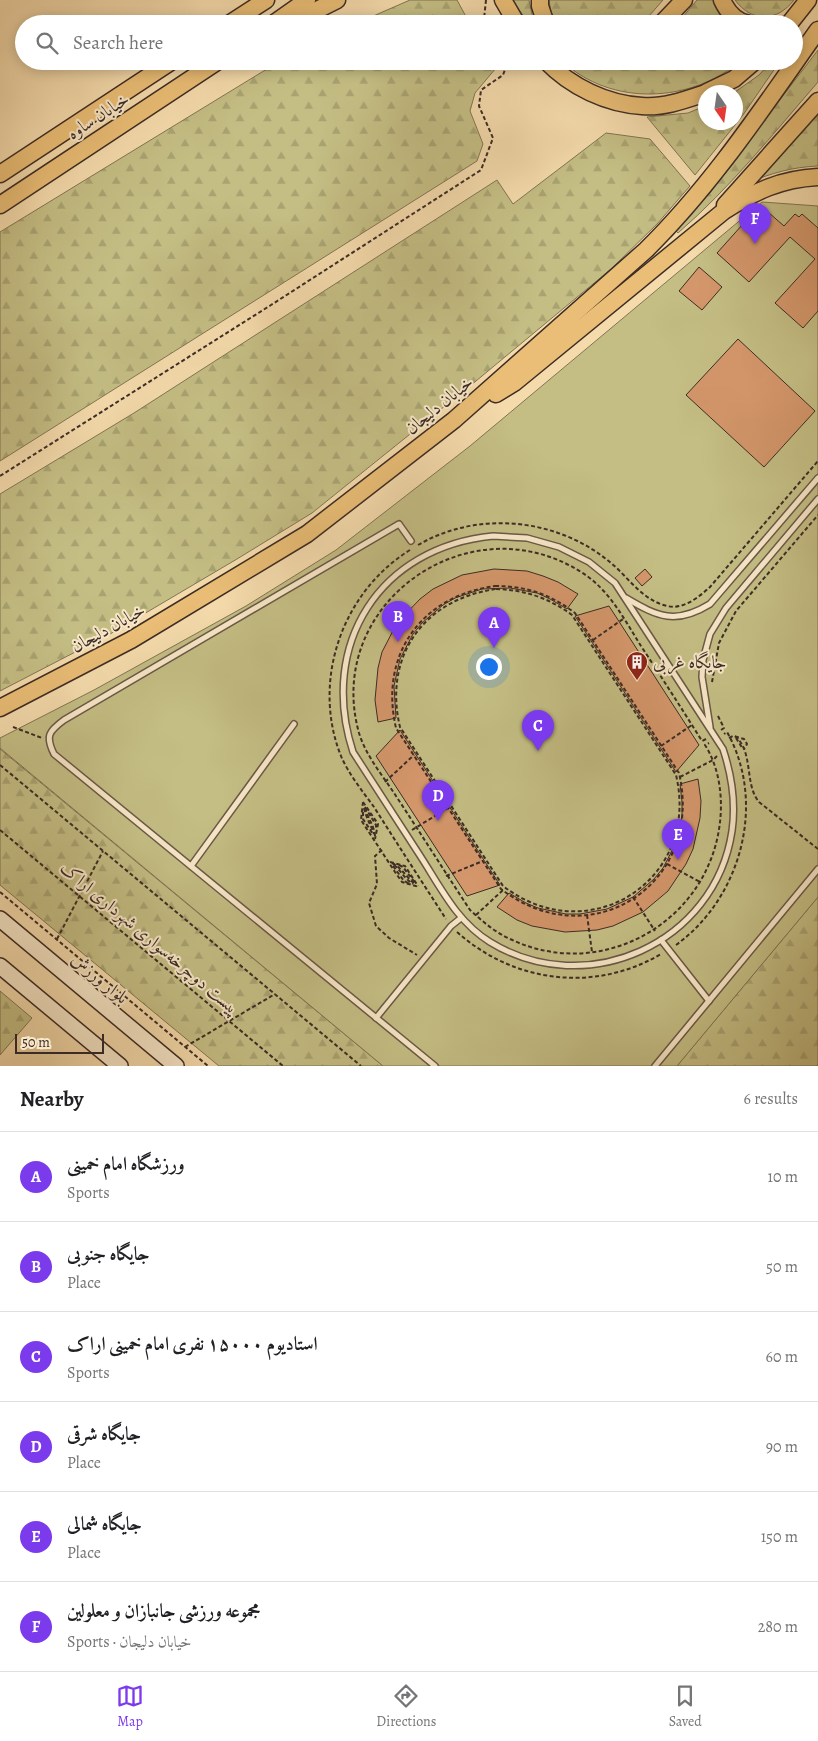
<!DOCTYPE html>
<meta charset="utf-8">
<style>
:root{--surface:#fff;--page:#f6f6f6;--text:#202124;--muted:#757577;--line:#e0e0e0;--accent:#7c3aed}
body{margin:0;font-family:Alegreya,Amiri,serif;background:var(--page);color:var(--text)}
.compass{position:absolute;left:698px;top:85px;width:45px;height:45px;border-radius:50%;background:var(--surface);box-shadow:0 2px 12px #0003;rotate:167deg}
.scale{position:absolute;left:15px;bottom:12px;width:89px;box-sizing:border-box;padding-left:5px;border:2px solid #3c2c25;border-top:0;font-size:14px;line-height:18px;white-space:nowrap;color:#3c2c25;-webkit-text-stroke:4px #f8e8c9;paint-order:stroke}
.you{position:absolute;left:488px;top:666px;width:18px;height:18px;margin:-12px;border:4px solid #fff;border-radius:50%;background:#1a73e8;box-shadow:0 0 0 8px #1a73e833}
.badge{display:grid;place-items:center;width:32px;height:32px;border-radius:50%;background:var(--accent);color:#fff;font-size:16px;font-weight:700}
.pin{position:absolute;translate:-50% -41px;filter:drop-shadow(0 1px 2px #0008)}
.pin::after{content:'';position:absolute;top:26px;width:18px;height:15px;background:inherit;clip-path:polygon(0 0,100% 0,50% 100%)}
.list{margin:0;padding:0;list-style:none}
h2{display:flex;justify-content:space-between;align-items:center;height:65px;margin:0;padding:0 20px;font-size:21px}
h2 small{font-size:16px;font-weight:400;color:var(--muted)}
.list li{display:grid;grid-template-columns:32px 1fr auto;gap:15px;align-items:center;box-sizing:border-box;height:90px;padding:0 20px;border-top:1px solid var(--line)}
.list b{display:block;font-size:19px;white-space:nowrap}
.list p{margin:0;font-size:16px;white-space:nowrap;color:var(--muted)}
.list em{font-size:16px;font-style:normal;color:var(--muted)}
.icon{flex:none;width:28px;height:28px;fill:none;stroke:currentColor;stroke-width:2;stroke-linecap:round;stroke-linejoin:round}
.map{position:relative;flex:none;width:818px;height:1066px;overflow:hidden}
.search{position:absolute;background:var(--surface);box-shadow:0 2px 12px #0003;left:15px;right:15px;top:15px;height:55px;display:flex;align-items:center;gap:12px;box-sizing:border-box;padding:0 18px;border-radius:28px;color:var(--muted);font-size:19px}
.sheet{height:605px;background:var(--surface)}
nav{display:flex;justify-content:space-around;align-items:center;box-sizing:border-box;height:70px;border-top:1px solid var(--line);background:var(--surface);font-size:14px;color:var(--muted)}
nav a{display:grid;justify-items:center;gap:2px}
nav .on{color:var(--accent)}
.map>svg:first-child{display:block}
</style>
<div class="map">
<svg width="818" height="1066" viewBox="0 0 818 1066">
<defs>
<pattern id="forest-firs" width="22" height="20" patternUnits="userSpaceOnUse" patternTransform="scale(1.25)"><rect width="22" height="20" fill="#c4be84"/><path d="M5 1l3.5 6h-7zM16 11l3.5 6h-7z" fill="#a9a372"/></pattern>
</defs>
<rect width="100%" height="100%" fill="#f5dbac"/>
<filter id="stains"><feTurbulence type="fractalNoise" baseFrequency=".004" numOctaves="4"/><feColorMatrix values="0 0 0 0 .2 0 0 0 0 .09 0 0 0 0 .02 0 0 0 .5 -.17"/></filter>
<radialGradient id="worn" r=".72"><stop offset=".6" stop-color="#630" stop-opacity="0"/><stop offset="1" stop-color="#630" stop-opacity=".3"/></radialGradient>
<!-- forest -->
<g fill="url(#forest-firs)" stroke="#807554">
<path d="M410 0H457L470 24H355Z"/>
<path d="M512 0H529L534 24H529Z"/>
<path d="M549 0H663L642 24H558L551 12Z"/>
<path d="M697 0H715L732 24H677Z"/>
<path d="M735 0H794C777 22 752 23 735 0Z"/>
<path d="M818 50V82C773 134 730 188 678 233L676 231 723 174Z"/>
<path d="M280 61H492L496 68 475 93 470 111 483 144 477 161 0 461V232Z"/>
<path d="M562 61H573L583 65 605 66 629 61H741C690 103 612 107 562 61Z"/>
<path d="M772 61H780L743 115 695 175 647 117 688 113 705 106 706 122H736L735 92 759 75Z"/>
<path d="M818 106V166C793 167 771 173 748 183Z"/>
<path d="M606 133 650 139 690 186 657 224 611 269 476 381 312 513 237 559 110 634 0 691V494L134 413 497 180 513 204Z"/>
<path d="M0 749 383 1066H219L0 885Z"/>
<path d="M818 897V1066H677Z"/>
<path d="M0 991 32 1018 0 1055Z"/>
</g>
<!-- pitch -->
<path fill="#c4be84" stroke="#807554" d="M762 202 818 206V897L677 1066H383L0 748V738L94 690 246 606 336 550 470 446Z"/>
<!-- building -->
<g fill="#d4976b" stroke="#3c2c25">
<path d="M760 205 784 226 795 214 799 217 802 214 818 228V311L803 328 775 303 815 259 790 237 749 282 717 253Z"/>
<path d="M699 267 722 287 702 310 679 291Z"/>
<path d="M738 339 815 411 764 467 686 395Z"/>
<path d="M494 569 527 571 543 576 558 582 578 594 567 609 550 599 537 593 510 588 482 589 455 598 443 605 422 623 413 634 400 659 394 686 396 718 378 722 375 700 378 668 382 652 397 623 420 599 433 589 462 575Z"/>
<path d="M645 569 652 577 642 586 635 578Z"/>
<path d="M609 606 699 745 676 772 575 616Z"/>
<path d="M400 730 500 885 467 896 376 756Z"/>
<path d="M698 779 701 801 700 818 693 849 686 864 668 891 643 912 613 926 597 930 565 932 532 926 517 920 497 907 509 893 526 903 538 908 566 914H580L607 909 633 897 654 879 663 868 676 843 682 816V802L680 784Z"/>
</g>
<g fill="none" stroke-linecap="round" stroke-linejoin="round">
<!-- lane casing -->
<g stroke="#6a5847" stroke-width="8">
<g id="lane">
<path d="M493 536 527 538 559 547 589 562 615 583 723 749C732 776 736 803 732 831 715 944 586 1001 490 942 456 921 440 886 419 854 397 820 375 786 353 752 318 644 380 547 493 536Z"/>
<path d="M411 541 399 524 64 720C49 731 45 736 54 754L435 1066"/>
<path d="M626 598C658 617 676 625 710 604L818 478"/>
<path d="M710 727 702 677 703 660 710 634 726 608 818 499"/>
<path d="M191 866 294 724"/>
<path d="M661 940 709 1001"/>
<path d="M376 1018 451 926 461 918"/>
<path d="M655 1066 818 869"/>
</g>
</g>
<!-- secondary casing -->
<g stroke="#3c2c25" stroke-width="18">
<g id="secondary">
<path d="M0 919 176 1066"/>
<path d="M0 966 120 1066"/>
</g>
</g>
<!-- primary casing -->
<g stroke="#3c2c25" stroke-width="19">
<g id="primary">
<path d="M503 0 517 24"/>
<path d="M540 0V6L546 24"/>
<path d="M722 0C727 11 736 22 749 24"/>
<path d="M229 24 266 0"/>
<path d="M273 24 307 0"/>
<path d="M289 24 337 0"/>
<path d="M661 24 684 0"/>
<path d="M789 24 808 0"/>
<path d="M546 61C571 87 607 104 642 106 663 108 685 100 706 93"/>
<path d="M707 92 734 79 755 61"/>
<path d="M0 174 172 61"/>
<path d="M0 205 218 61"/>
<path d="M725 205 818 101"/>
<path d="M496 394 514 383 724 211C755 191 781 179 818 177"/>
<path d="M0 708 131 640 307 534 454 420 646 250C713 184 764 106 818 30"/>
</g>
</g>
<!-- path -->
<g stroke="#3c2c25" stroke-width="2" stroke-dasharray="4 2.5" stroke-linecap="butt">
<path d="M486 0 484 19 487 24"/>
<path d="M0 476 271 305 481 170 493 138 479 106 481 90 503 75 507 64 505 61"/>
<path d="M418 545C478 510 558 518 611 563 629 578 642 600 667 606 683 610 699 597 710 587L818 461"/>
<path d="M410 550C342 592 311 681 341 756 348 773 363 792 374 807 398 845 422 882 446 919"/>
<path d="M495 586C526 586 550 594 575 613L679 773C705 884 591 958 501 889L396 728C379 655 421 596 495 586Z"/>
<path d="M496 589C525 590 549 598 572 615L676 775C701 880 589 952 503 886L400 727C383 656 424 599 496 589Z"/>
<path d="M593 640 623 619"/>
<path d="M712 682 719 643 736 611 818 515"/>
<path d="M718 716 724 728 721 730"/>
<path d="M13 727 42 738"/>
<path d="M735 736C754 752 744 784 759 802L818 849"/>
<path d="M729 738 733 736 744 739 747 744 744 749"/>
<path d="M736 738 743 749"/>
<path d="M706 739 702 741C682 709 662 678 641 646 624 619 609 589 581 572 469 501 323 604 359 733 366 756 383 776 396 796 421 834 445 872 470 910 483 922 495 932 510 939 602 983 709 922 720 822 723 796 719 767 705 745L709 743"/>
<path d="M661 746 692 725"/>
<path d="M0 765 361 1066"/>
<path d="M680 777 713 760 717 756"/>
<path d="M385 782 414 755"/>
<path d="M363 802 361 820 395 872 402 882 419 887"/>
<path d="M363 802 378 824 375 839"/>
<path d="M365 807 376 825V829"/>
<path d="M364 808C366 818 371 825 374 834"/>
<path d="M365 808C368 819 374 825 375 836"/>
<path d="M363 812V819L373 834"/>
<path d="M0 830 283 1066"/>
<path d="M412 830 448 808"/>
<path d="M382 850 375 856 377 884 369 903 376 926 389 938 417 955"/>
<path d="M390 862 405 866 418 886"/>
<path d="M392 863C402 868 405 876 414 883"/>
<path d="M667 864 700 882"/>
<path d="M394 865C401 871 405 879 413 884"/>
<path d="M399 865 403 867 416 884"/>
<path d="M393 866 404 881 410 884"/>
<path d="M446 876 483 861"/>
<path d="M0 892 208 1066"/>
<path d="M633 897 655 931"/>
<path d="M476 915 503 890"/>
<path d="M587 915 592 952"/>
<path d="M457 932C514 983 595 993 661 954"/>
<path d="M57 939 103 851"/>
<path d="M676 945C741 898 767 803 727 732L724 734"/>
<path d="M185 1047 275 994"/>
</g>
<!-- lane -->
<use href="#lane" stroke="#f8e8c9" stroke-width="5"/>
<!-- secondary -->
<use href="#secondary" stroke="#f8e8c9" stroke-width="15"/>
<!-- primary -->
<use href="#primary" stroke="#eabe76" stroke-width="16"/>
</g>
<!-- icons -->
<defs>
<g id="building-pin" transform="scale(1.125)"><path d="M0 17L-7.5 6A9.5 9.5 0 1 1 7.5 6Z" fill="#8f2418" stroke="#f8e8c9"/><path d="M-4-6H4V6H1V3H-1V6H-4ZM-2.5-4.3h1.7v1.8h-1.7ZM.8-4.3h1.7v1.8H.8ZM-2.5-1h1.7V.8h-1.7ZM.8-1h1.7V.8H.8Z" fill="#fff"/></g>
</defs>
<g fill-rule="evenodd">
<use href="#building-pin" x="637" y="662"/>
</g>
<g text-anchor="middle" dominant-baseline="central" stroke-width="4" stroke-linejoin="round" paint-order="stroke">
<!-- street labels -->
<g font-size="18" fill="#3c2c25" stroke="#f8e8c9">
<text transform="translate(98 116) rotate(-33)">خیابان ساوه</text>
<text transform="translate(439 405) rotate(-39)">خیابان دلیجان</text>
<text transform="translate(108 628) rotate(-29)">خیابان دلیجان</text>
<text transform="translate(150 938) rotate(40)">پیست دوچرخه‌سواری شهرداری اراک</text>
<text transform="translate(100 978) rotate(40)">بلوار ورزش</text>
</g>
<!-- poi labels -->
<g font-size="18" fill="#3c2c25" stroke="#f8e8c9" text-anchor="start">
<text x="653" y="662">جایگاه غربی</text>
</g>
</g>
<rect width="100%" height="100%" filter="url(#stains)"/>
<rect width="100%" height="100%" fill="url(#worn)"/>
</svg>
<svg class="compass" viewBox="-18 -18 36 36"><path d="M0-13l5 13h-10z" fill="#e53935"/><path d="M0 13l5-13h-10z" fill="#757577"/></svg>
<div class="scale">50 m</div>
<div class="you"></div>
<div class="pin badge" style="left:494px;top:648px">A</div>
<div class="pin badge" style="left:398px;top:642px">B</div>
<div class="pin badge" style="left:538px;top:751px">C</div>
<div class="pin badge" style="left:438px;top:821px">D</div>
<div class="pin badge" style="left:678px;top:860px">E</div>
<div class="pin badge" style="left:755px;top:244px">F</div>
<div class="search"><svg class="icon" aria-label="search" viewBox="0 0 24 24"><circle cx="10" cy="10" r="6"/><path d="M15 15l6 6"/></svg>Search here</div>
</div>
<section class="sheet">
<h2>Nearby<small>6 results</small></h2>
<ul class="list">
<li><span class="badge">A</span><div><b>ورزشگاه امام خمینی</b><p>Sports</p></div><em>10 m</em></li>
<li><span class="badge">B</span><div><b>جایگاه جنوبی</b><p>Place</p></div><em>50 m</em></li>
<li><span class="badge">C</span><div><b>استادیوم ۱۵۰۰۰ نفری امام خمینی اراک</b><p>Sports</p></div><em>60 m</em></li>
<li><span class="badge">D</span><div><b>جایگاه شرقی</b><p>Place</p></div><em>90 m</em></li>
<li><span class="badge">E</span><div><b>جایگاه شمالی</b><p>Place</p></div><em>150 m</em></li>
<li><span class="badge">F</span><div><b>مجموعه ورزشی جانبازان و معلولین</b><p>Sports · خیابان دلیجان</p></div><em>280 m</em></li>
</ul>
</section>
<nav>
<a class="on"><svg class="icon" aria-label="map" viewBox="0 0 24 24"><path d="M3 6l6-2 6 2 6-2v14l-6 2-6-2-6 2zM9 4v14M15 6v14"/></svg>Map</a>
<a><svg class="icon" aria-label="directions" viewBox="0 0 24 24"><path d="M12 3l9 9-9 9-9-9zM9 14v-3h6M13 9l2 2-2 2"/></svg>Directions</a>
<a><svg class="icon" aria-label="saved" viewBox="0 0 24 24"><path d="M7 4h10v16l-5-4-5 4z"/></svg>Saved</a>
</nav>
